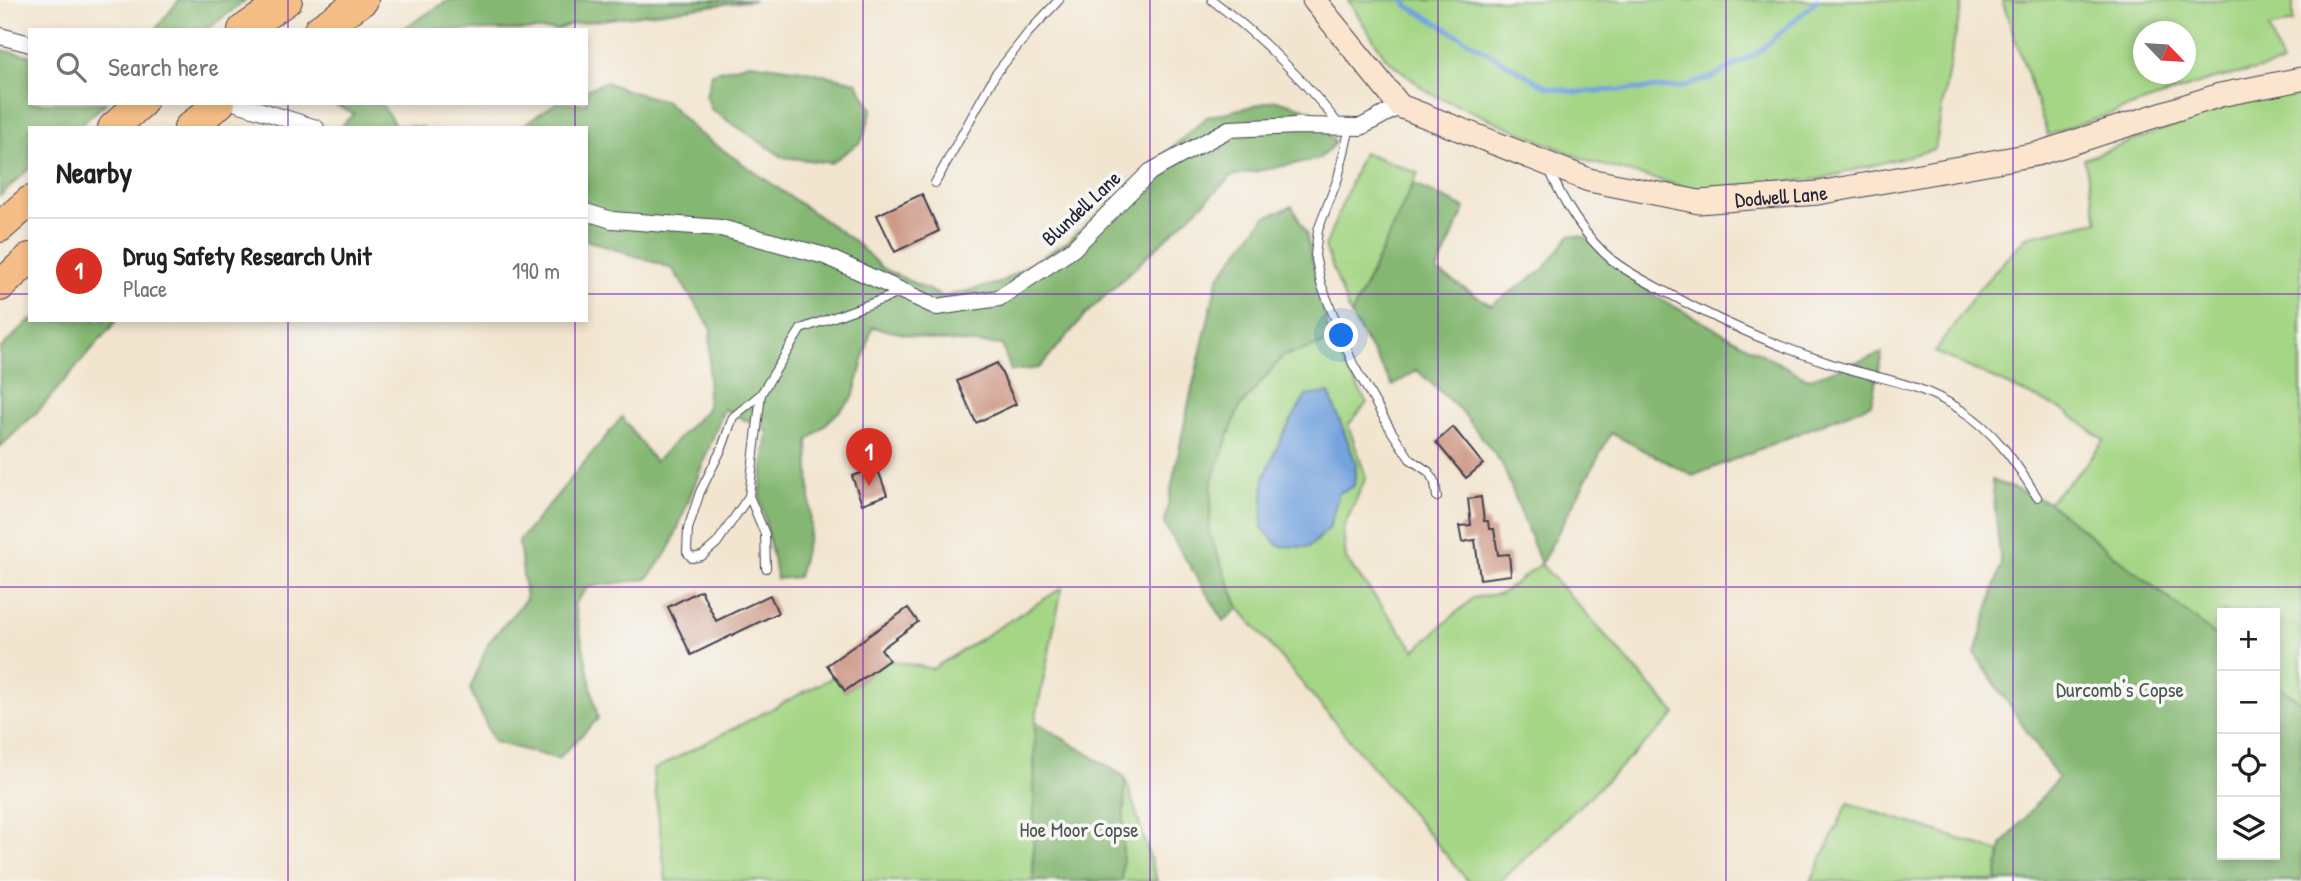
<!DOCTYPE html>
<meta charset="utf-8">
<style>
:root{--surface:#fff;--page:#f6f6f6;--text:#202124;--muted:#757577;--line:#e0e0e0;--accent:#d93025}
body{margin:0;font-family:"Patrick Hand",sans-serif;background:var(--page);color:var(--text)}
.controls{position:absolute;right:21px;bottom:21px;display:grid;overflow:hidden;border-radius:0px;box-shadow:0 4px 10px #0003}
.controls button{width:63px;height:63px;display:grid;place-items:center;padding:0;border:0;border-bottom:2px solid var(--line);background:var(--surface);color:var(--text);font:35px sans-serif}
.compass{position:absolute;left:2133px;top:21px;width:63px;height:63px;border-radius:50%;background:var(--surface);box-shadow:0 4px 10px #0003;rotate:115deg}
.you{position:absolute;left:1342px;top:336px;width:24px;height:24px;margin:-18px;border:5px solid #fff;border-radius:50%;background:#1a73e8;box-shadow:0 0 0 10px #1a73e833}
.badge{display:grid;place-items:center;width:46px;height:46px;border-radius:50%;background:var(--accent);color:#fff;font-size:23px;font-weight:700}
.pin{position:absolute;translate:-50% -58px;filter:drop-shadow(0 2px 4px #0008)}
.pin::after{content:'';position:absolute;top:37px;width:24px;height:21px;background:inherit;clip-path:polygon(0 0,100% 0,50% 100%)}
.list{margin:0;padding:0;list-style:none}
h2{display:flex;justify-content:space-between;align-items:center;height:91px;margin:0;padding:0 28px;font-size:30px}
h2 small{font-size:23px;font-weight:400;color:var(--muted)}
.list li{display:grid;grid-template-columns:46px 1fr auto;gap:21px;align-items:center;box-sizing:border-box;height:105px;padding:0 28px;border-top:2px solid var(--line)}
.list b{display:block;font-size:26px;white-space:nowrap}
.list p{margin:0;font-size:23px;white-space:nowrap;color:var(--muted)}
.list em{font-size:23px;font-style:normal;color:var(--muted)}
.icon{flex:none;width:38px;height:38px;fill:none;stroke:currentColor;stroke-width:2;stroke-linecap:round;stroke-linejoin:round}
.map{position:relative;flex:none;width:2301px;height:881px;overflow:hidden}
.search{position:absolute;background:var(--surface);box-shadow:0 4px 10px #0003;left:28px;top:28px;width:560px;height:77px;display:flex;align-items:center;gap:18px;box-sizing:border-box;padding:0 24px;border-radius:0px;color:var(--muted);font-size:26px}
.panel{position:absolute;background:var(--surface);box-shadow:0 4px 10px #0003;left:28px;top:126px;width:560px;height:196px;border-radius:0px}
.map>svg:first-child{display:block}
</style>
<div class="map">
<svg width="2301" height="881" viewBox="0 0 2301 881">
<rect width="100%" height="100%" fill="#f6f6f2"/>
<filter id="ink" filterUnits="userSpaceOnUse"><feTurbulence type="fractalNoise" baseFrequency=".0143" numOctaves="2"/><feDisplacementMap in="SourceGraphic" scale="14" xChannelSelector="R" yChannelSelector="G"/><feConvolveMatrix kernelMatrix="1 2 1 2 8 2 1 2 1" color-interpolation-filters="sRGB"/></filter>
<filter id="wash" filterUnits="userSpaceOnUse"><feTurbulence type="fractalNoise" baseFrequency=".00686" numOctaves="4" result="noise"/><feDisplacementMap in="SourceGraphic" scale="28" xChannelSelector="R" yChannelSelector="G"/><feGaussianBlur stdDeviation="1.57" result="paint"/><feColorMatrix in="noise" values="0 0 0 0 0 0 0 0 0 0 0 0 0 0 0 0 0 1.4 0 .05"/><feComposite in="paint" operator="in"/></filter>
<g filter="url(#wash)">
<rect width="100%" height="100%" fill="#f2e5cf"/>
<!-- green -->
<g fill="#a5d685" stroke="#647c60" stroke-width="2" fill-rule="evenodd">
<path d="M1348 0H1963L1951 56 1935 149 1820 179 1696 190 1590 162 1429 93 1386 58Z"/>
<path d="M2002 0H2293V22L2269 28 2282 64 2210 80 2048 135ZM2144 32H2186V74H2144Z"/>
<path d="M2301 90V703L2275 682V613H2222V641L2048 502 2084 467 2104 440 2065 411 1935 352 1978 290 2026 237 2098 221 2084 159 2224 107Z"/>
<path d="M1363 152 1418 173 1351 316 1325 247Z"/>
<path d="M1331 342 1367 403 1348 425 1366 477 1343 529 1346 559 1415 650 1473 598 1502 593 1541 564 1676 714 1501 881H1468L1239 608 1209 534 1212 480 1239 408 1283 356Z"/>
<path d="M1062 588 1035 721 1033 881H666L653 770 835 676 845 691 889 660 932 669Z"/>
<path d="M1125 777 1157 881H1122Z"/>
<path d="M1848 803 2000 852 1996 881H1811Z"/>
</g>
<!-- forest -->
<g fill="#84b772" stroke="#536c56" stroke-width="2">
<path d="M179 0H246L206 30H155Z"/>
<path d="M449 0H755L571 24 557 30H401Z"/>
<path d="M0 50 30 55V103H106L77 128H30V168L0 196Z"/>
<path d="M750 63 802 70 856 82 872 109 862 141 831 163 783 157 712 110 706 96 712 73Z"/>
<path d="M605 82 629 91 666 101 697 132 854 241 882 268 943 297 999 283 1067 242 1207 117 1277 100 1311 110 1335 143 1319 159 1232 176 1087 313 1039 368 1011 371 1002 345 932 340 872 327 853 398 808 441 811 527 798 577 777 579 760 495 768 431 724 409 670 548 647 579 588 587 574 604 598 719 558 759 494 742 470 689 489 642 526 599 519 541 622 417 655 462 707 409 711 328 672 268 586 240V128H519L556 103H586V90Z"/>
<path d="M332 103H381L395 125 425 128H339L354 114Z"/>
<path d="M1413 184 1465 208 1437 271 1491 305 1542 271 1570 235 1585 237 1653 295 1808 379 1882 353 1871 404 1693 476 1611 433 1541 564 1502 464 1463 413 1417 370 1393 386 1351 316Z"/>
<path d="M1292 206 1306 233 1331 342 1283 356 1239 408 1212 480 1209 534 1239 608 1224 621 1164 524 1189 402 1218 278 1265 217Z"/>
<path d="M30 320H117L40 409 0 447V349Z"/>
<path d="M1992 480 2048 502 2222 641V855H2275V682L2301 703V881H1996L2002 845 2058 778 1975 654 2001 566Z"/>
<path d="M1035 721 1125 777 1122 881H1033Z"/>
</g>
<!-- water -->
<path fill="#74a3de" stroke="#4b628c" stroke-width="2" d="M1329 393 1356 463 1354 486 1339 493 1329 529 1309 547 1279 546 1262 528 1264 478 1283 434 1306 396Z"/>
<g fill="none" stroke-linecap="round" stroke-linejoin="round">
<!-- stream -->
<path stroke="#74a3de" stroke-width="5" d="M1403 0 1408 6 1547 87 1576 92 1681 87 1711 78 1760 51 1817 0"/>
</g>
<g id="blocks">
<!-- building -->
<g fill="#ce9886">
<path d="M922 194 939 231 895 252 877 215Z"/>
<path d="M997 363 1016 404 976 423 957 381Z"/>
<path d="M1453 427 1483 464 1466 478 1436 442Z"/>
<path d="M877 467 887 495 862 504 852 476Z"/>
<path d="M1481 497 1484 521H1488L1489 529H1494L1498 555 1509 554 1511 575 1480 579 1475 540 1462 542 1459 526 1471 525 1468 499Z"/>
<path d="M701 590 716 621 770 595 778 613 691 655 668 607Z"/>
<path d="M908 608 918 622 881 649 889 660 845 691 827 665Z"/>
</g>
</g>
</g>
<g filter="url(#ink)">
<use href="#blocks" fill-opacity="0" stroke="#413f51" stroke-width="2"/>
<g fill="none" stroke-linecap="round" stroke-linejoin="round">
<!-- lane casing -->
<g stroke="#413f51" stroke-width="10">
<g id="lane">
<path d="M1212 0C1260 36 1304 80 1341 127"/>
<path d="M1350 127 1338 178 1318 230 1315 255 1321 284 1353 364 1392 432 1410 459 1429 472 1435 483 1437 497"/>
<path d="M1549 169C1562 200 1585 238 1612 260 1627 272 1645 281 1662 290 1716 320 1773 345 1832 364 1879 379 1918 382 1961 410 1995 431 2017 464 2037 497"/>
<path d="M935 183 995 75 1028 33 1059 0"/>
<path d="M761 394 733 417 722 448 700 492 688 529 687 552 692 558 702 556 717 543 749 496 761 394 801 329 900 293"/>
<path d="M749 496 765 534 766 568"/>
</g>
</g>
<!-- street casing -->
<g stroke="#413f51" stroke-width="18">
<g id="street">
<path d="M0 36 30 44"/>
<path d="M237 103 316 128"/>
<path d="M586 212 612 220 721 228 825 256 937 307 999 298 1073 249 1150 172 1229 129 1299 126 1361 127 1400 106"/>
</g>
</g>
<!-- secondary casing -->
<g stroke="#413f51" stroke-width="25">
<g id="secondary">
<path id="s1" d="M1314 0 1400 106 1589 180 1699 202 1818 193 2037 154 2220 95 2301 79"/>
</g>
</g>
<!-- highway casing -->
<g stroke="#413f51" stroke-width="32">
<g id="highway">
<path d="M243 30 287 0"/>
<path d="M319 30 363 0"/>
<path d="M113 128 141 103"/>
<path d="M189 128 220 103"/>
<path d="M0 227 30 201"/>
<path d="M0 286 30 258"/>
</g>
</g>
<!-- lane -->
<use href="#lane" stroke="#fff" stroke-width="8"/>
<!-- street -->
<use href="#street" stroke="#fff" stroke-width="16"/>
<!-- secondary -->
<use href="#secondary" stroke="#fbe5cf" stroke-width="23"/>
<!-- highway -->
<use href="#highway" stroke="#f6be87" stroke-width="30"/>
</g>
</g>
<!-- grid -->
<path fill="none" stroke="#7b2cbf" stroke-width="2" stroke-opacity="0.55" d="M288 0V30M575 0V30M863 0V881M1150 0V881M1438 0V881M1726 0V881M2013 0V881M288 103V128M575 103V128M0 294H30M586 294H2301M288 320V881M575 320V881M0 587H2301"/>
<g text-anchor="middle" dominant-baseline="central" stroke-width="7" stroke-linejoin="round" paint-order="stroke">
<!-- street labels -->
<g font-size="21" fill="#22223b" stroke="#f6f6f2">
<text stroke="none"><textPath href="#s1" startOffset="534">Dodwell Lane</textPath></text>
<text transform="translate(1081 208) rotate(-43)">Blundell Lane</text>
</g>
<!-- park labels -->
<g font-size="21" fill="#495851" stroke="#f6f6f2">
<text x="2120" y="689">Durcomb's Copse</text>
<text x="1079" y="829">Hoe Moor Copse</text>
</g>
</g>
</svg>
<div class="controls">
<button>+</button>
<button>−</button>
<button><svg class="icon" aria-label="locate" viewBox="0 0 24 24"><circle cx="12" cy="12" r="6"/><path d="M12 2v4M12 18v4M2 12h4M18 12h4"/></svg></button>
<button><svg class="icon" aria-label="layers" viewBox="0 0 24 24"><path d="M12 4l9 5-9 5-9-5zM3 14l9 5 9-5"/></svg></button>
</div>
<svg class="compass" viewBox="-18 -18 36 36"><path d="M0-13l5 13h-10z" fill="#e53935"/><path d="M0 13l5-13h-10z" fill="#757577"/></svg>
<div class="you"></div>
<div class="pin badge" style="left:869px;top:486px">1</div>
<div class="search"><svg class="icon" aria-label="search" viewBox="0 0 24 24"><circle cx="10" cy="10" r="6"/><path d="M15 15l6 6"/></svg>Search here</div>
<section class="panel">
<h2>Nearby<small></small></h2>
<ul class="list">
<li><span class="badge">1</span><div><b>Drug Safety Research Unit</b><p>Place</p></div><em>190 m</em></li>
</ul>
</section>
</div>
